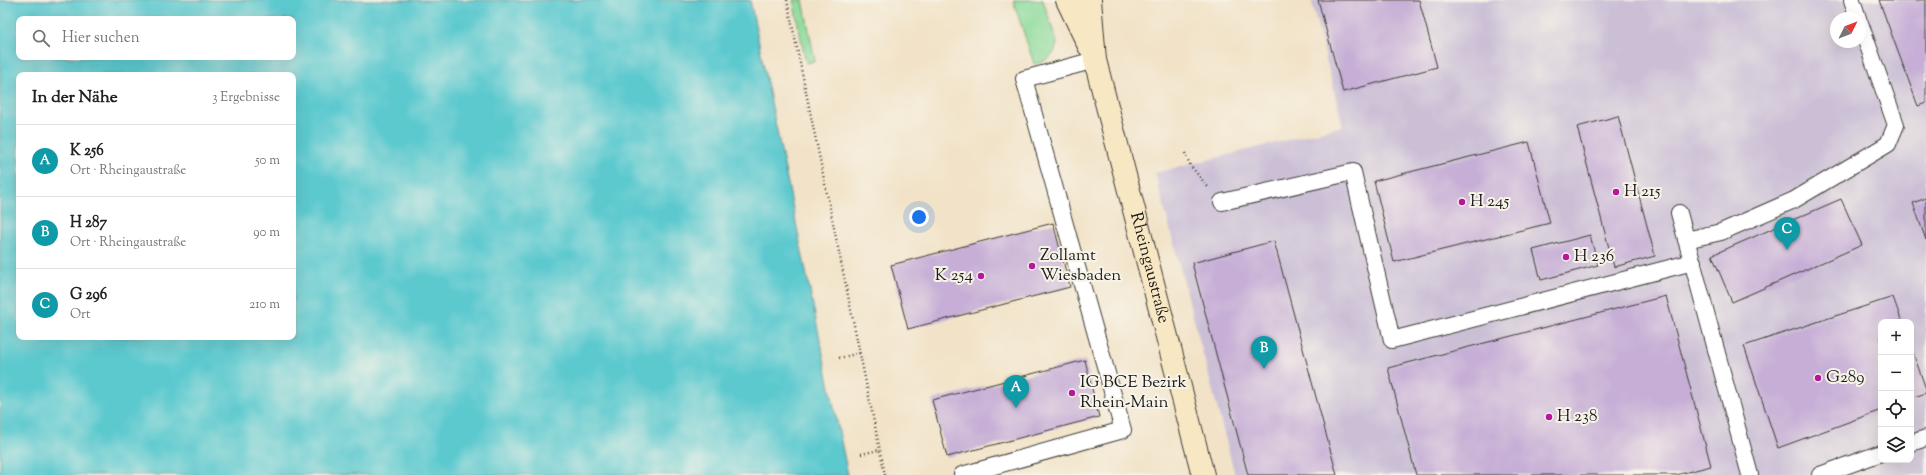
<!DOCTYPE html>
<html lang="de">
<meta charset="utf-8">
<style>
:root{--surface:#fff;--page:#f2f2f2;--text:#202124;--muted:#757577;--line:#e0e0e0;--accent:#ea580c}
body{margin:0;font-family:"Sorts Mill Goudy",serif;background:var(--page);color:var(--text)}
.controls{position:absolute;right:12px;bottom:12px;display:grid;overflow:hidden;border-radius:8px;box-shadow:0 4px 16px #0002}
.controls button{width:36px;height:36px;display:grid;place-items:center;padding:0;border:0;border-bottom:1px solid var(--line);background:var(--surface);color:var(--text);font:20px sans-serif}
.compass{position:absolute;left:1830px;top:12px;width:36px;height:36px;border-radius:50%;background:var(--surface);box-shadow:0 4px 16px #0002;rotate:48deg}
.you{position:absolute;left:919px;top:217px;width:14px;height:14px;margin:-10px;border:3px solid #fff;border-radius:50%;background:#1a73e8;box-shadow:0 0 0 6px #1a73e833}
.badge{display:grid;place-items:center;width:26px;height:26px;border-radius:50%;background:var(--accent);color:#fff;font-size:13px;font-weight:700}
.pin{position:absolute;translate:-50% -33px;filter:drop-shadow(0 1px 2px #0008)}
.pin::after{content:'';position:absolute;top:21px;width:14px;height:12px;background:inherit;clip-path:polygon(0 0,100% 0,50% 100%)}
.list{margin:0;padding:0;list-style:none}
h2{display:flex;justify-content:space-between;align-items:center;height:52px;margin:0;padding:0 16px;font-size:17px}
h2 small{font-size:13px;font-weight:400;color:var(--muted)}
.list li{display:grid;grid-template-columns:26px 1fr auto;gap:12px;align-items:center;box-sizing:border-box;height:72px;padding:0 16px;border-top:1px solid var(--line)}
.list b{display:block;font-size:15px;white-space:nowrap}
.list p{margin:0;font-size:13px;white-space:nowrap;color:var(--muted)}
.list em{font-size:13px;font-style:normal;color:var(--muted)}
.icon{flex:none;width:22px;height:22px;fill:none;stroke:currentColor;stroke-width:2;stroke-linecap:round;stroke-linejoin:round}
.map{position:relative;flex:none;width:1926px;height:475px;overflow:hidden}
.search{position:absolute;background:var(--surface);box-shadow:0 4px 16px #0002;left:16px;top:16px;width:280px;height:44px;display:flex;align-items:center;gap:10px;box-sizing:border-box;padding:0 14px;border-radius:8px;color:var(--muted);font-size:15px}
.panel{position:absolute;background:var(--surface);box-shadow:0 4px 16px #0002;left:16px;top:72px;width:280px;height:268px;border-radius:8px}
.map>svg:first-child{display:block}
</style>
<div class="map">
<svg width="1926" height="475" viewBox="0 0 1926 475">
<rect width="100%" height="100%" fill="#f7f3e8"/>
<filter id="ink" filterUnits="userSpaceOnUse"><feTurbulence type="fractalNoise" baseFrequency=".025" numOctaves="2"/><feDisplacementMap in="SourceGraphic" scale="8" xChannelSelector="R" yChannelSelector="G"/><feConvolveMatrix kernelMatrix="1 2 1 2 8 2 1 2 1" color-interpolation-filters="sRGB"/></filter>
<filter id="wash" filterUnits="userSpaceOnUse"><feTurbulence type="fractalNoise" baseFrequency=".012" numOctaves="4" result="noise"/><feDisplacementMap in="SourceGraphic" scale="16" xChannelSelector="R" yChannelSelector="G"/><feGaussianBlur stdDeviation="0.9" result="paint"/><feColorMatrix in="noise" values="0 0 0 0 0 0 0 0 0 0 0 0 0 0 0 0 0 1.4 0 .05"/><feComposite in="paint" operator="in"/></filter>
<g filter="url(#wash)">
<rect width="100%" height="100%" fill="#f2e3c8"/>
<!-- industrial -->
<path fill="#cbbfd6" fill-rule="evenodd" d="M1311 0H1926V475H1235L1155 173 1343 126ZM1836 18H1860V42H1836ZM1881 322H1911V460H1881Z"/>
<!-- green -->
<g fill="#8ada9a" stroke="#537b5b">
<path d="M793 0H803L815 61 806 63Z"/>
<path d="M1013 0H1043L1057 43C1055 56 1047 62 1034 64Z"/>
</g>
<!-- water -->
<path fill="#5cc9cf" stroke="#3c7276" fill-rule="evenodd" d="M0 0H750L848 475H0ZM19 19H293V57H19ZM19 75H293V337H19Z"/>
<g id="blocks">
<!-- building -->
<g fill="#c6aed6">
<path d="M1318 0H1419L1437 67 1343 92Z"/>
<path d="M1879 0H1926V103L1918 106Z"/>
<path d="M1618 116 1655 256 1614 267 1577 127Z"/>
<path d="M1529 142 1550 223 1394 262 1374 181Z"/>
<path d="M1926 198V240L1913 203Z"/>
<path d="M1841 199 1862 245 1732 302 1712 255Z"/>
<path d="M1053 223 1070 287 908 329 891 265Z"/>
<path d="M1590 235 1598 265 1541 280 1533 250Z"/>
<path d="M1274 241 1337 475H1248L1192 263Z"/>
<path d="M1666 296 1711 466 1676 475H1416L1388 368Z"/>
<path d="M1893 297 1902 322H1881V410L1778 448 1744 346Z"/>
<path d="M1911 347 1926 389V393L1911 398Z"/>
<path d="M1085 360 1099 417 947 457 932 400Z"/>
</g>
</g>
</g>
<g filter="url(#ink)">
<use href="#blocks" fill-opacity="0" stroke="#3c3a36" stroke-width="1"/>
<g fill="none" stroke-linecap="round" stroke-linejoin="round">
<!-- lane casing -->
<g stroke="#3c3a36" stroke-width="18">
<g id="lane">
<path d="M1852 0 1858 18"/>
<path d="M1222 202 1353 172 1392 340 1693 262"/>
<path d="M1679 213 1750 475"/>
<path d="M1686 240 1721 232 1794 200 1888 144 1896 125 1860 23"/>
<path d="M1911 443 1926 438"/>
<path d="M962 475 1123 430 1024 79 1095 60"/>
<path d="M1820 475 1881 453"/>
</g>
</g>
<!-- secondary casing -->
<g stroke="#3c3a36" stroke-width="24">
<g id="secondary">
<path d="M1067 0 1089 46"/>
<path id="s1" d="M1090 0 1095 60 1203 475"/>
</g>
</g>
<!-- path -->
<g stroke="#3c3a36" stroke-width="2.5" stroke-dasharray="1 3" stroke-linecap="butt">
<path d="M787 0 885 475"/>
<path d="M1185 153 1190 165 1208 187"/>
<path d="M839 358 860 353"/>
<path d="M861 454 879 450"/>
</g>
<!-- lane -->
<use href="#lane" stroke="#fff" stroke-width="16"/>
<!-- secondary -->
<use href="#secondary" stroke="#f8e7c3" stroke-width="22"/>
</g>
</g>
<!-- markers -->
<g fill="#b5179e" stroke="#f7f3e8" stroke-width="1.5">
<circle cx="1616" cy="192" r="4"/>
<circle cx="1462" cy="202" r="4"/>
<circle cx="1566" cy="257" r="4"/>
<circle cx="1032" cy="266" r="4"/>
<circle cx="981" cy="276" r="4"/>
<circle cx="1818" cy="378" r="4"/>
<circle cx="1072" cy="393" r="4"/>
<circle cx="1549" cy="417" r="4"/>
</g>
<g text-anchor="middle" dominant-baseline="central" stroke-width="4" stroke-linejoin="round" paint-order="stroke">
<!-- poi labels -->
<g font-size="17" fill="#1c1c1c" stroke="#f7f3e8" text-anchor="start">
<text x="1624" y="192">H 215</text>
<text x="1470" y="202">H 245</text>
<text x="1040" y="256">Zollamt<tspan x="1040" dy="20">Wiesbaden</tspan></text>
<text x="1574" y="257">H 236</text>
<text x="973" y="276" text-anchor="end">K 254</text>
<text x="1826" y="378">G289</text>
<text x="1080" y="383">IG BCE Bezirk<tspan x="1080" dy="20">Rhein-Main</tspan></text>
<text x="1557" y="417">H 238</text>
</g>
<!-- street labels -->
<g font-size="17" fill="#1c1c1c" stroke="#f7f3e8">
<text stroke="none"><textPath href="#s1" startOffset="275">Rheingaustraße</textPath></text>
</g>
</g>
</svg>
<div class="controls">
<button>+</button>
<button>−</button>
<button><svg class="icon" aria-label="locate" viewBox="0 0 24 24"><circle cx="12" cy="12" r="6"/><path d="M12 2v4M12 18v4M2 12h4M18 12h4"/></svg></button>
<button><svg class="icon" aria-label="layers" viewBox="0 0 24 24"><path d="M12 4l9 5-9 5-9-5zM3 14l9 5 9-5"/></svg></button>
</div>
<svg class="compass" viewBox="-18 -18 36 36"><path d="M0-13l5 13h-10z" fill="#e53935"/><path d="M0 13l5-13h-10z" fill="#757577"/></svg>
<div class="you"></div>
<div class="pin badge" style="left:1016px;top:408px;background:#0f9aa8">A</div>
<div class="pin badge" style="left:1264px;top:369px;background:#0f9aa8">B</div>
<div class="pin badge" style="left:1787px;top:250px;background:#0f9aa8">C</div>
<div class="search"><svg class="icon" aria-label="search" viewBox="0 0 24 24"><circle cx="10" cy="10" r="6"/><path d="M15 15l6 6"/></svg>Hier suchen</div>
<section class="panel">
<h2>In der Nähe<small>3 Ergebnisse</small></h2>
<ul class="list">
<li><span class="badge" style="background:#0f9aa8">A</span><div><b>K 256</b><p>Ort · Rheingaustraße</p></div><em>50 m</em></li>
<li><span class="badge" style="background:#0f9aa8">B</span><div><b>H 287</b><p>Ort · Rheingaustraße</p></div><em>90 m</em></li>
<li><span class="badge" style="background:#0f9aa8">C</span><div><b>G 296</b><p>Ort</p></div><em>210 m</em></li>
</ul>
</section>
</div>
